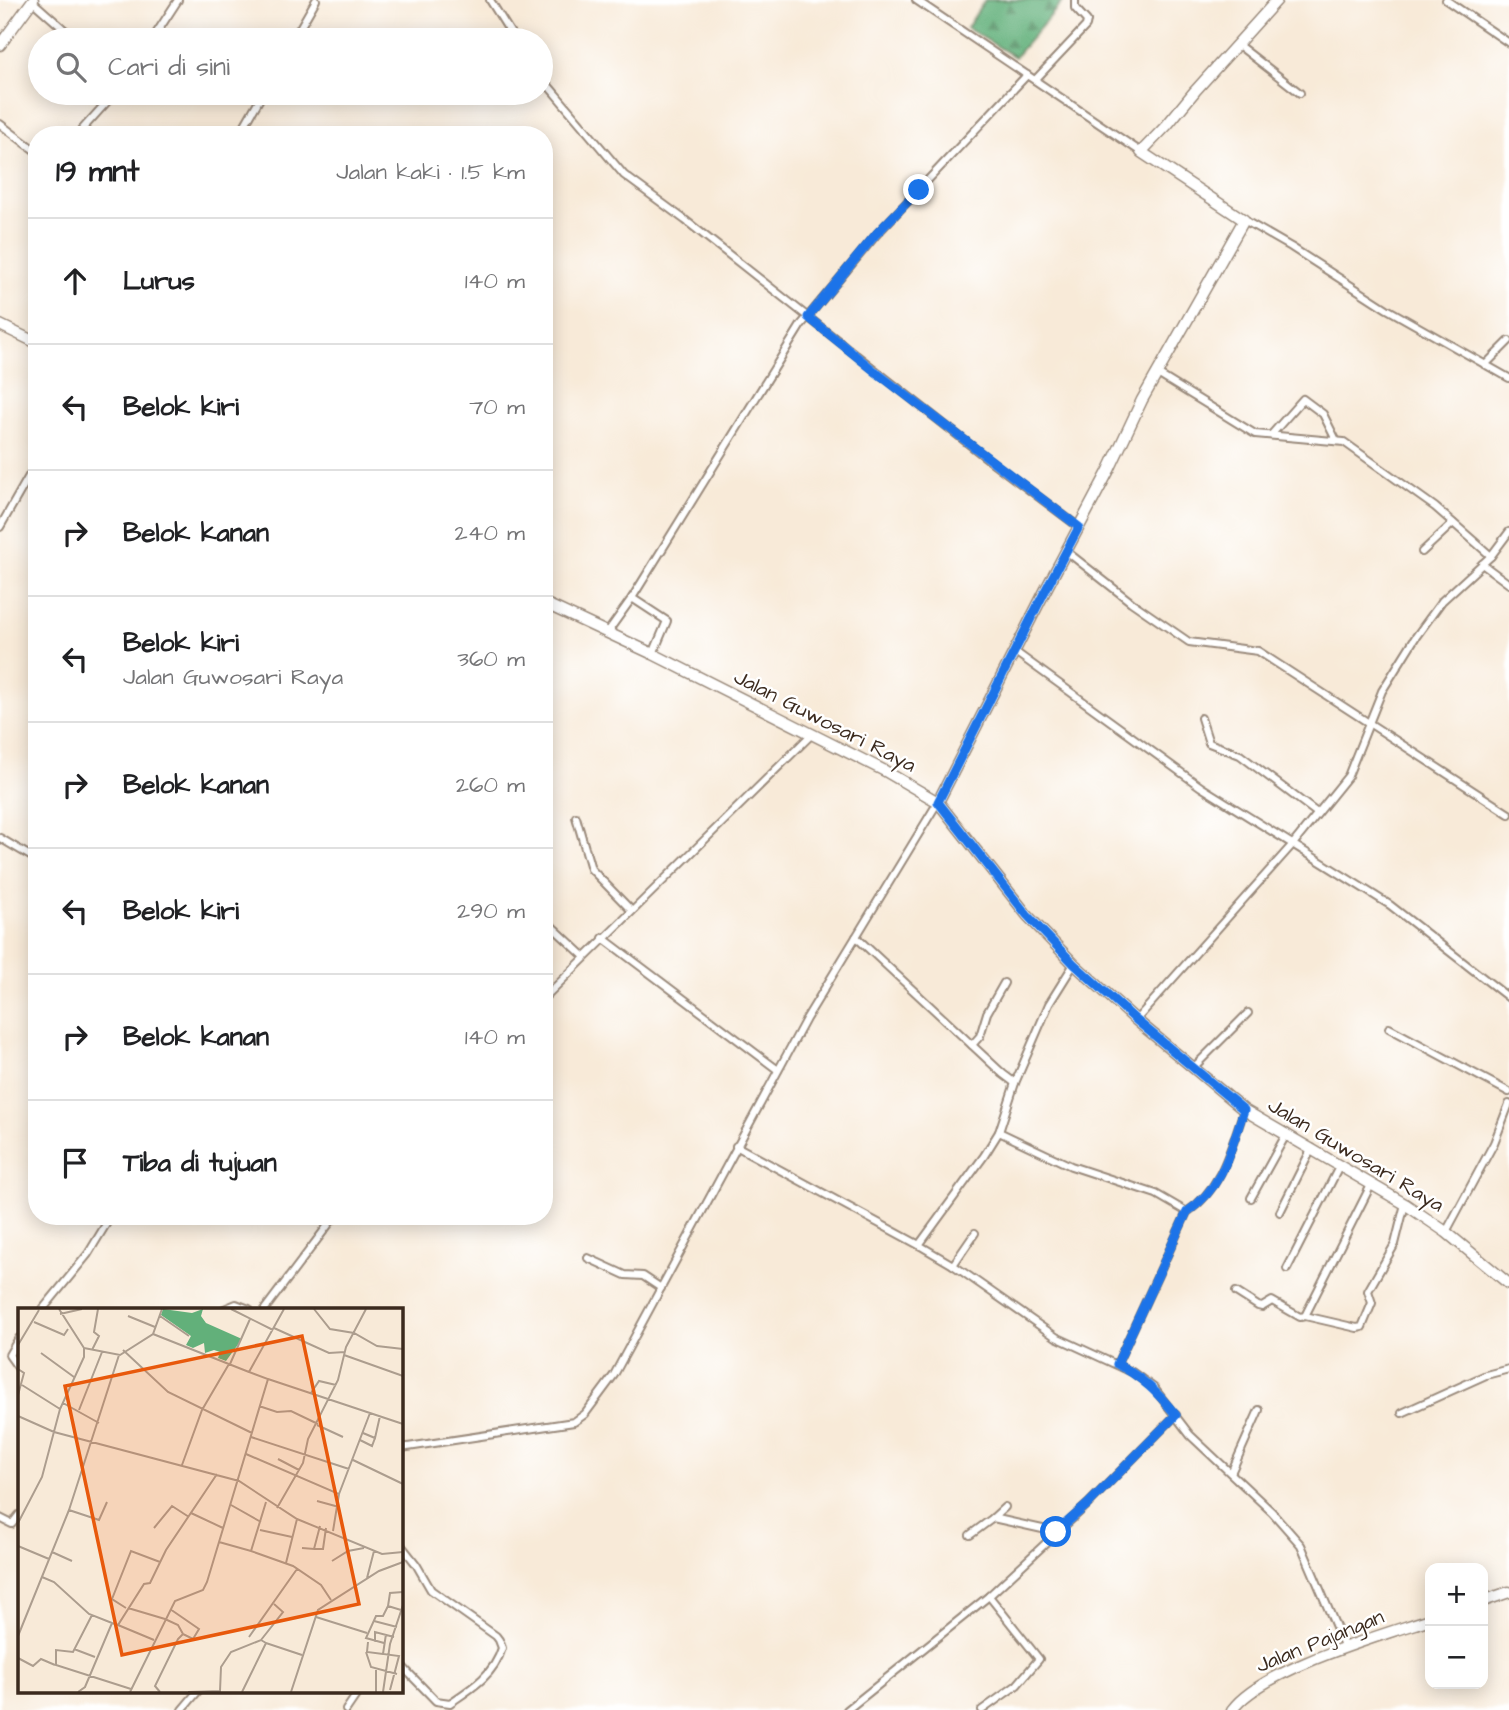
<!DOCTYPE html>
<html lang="id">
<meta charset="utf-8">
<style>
:root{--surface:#fff;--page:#f6f6f6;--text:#202124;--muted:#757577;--line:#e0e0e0}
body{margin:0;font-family:"Architects Daughter",sans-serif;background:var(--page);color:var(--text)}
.controls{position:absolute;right:21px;bottom:21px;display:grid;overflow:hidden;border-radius:14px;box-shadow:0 4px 18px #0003}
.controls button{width:63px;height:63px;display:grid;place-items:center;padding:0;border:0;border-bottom:2px solid var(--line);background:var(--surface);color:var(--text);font:35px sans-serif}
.stop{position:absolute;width:21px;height:21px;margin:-16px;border:5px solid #1a73e8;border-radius:50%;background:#fff}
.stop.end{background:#1a73e8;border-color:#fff;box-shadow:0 2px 7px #0008}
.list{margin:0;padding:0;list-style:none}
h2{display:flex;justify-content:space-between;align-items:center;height:91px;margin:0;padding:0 28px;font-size:30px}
h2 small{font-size:23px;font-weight:400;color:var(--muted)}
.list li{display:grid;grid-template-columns:46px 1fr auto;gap:21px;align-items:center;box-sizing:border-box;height:126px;padding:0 28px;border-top:2px solid var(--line)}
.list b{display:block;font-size:26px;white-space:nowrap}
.list p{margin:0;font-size:23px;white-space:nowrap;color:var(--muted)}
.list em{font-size:23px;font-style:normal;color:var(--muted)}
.icon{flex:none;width:38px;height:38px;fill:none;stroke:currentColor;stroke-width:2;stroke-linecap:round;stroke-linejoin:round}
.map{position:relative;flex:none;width:1509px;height:1710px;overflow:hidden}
.search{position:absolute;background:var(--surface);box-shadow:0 4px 18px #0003;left:28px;top:28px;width:525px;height:77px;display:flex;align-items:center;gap:18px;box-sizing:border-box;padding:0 24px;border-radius:38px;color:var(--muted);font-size:26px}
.panel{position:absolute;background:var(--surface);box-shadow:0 4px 18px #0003;left:28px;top:126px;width:525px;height:1099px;border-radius:28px}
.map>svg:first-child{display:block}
</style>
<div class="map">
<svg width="1509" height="1710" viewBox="0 0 1509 1710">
<defs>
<pattern id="forest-firs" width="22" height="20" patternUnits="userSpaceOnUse" patternTransform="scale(1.75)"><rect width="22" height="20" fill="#62b07a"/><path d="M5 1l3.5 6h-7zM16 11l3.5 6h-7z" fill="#528f63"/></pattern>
</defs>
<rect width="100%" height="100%" fill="#fff"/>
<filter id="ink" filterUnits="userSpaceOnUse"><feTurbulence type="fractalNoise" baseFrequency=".0143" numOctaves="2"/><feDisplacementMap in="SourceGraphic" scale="14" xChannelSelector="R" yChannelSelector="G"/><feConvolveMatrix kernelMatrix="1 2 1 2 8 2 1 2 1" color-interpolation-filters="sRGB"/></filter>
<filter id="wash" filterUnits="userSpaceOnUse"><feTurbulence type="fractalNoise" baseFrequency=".00686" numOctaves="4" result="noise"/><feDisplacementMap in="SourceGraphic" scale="28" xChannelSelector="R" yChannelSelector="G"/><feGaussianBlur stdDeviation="1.57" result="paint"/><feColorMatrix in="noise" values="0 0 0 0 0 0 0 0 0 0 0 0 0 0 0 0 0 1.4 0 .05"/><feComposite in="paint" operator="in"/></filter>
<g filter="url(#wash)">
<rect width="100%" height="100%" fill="#f8ead8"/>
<!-- forest -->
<path fill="url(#forest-firs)" stroke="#4e6d4c" stroke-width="2" d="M985 0H1064L1015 57 967 28Z"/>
</g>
<g filter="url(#ink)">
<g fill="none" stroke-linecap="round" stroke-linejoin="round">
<!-- street casing -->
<g stroke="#9a8a7b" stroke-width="10">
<g id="street">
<path d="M490 0 515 40"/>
<path d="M916 0 1141 152"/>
<path d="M1446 0 1509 43"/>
<path d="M32 1 76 40"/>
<path d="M152 40 178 0"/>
<path d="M293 40 316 0"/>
<path d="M1237 44 1300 93"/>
<path d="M541 77 624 175 685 220 988 459 1079 527"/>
<path d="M1035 80 1086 26 1087 21 1075 8V0"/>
<path d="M0 124 37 152"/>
<path d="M77 135 115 93"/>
<path d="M239 135 263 93"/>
<path d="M1244 220 1291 247 1387 309 1509 378"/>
<path d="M1485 365 1509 341"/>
<path d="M1156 373 1255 434 1344 442 1435 507 1491 556"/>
<path d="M1271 435 1303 399 1323 414 1336 440"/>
<path d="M0 527 37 462"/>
<path d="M1066 551 1131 602 1189 642 1258 651 1509 814"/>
<path d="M1422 552 1453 523"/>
<path d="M1482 564 1509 584"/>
<path d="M632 598 667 621 653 654"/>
<path d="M607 633 632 598 801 325 876 235 1027 75"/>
<path d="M1014 651 1201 787 1390 905 1509 998"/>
<path d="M1201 718 1209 743 1240 755 1317 813"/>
<path d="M576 817 591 869 631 910"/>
<path d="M0 838 37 860"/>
<path d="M544 919 585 957"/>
<path d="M856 937 1003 1074 1015 1083"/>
<path d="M603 938 778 1070"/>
<path d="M544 998 811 735"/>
<path d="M1136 1020 1293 844 1348 776 1382 691 1415 638 1442 601 1491 556 1509 532"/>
<path d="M1389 1028 1509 1092"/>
<path d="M972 1045 980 1036 987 1013 1004 983"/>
<path d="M1194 1067 1248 1013"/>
<path d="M999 1132 1071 1166 1156 1194 1187 1212"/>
<path d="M736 1146 919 1245 984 1156 999 1132 1015 1083 1049 1004 1074 964"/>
<path d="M1251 1198 1287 1133"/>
<path d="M1280 1212 1312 1148"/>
<path d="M1446 1232 1494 1143 1509 1104"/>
<path d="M919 1245 953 1265 1056 1337 1132 1372 1154 1388 1190 1435 1272 1512 1301 1545 1345 1648"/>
<path d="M588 1258 625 1275 643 1276 661 1288"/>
<path d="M953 1265 975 1233"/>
<path d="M1287 1269 1340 1165"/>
<path d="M1236 1292 1258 1306 1262 1307 1272 1301 1300 1317 1305 1316 1371 1185"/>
<path d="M43 1309 88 1254 111 1216"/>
<path d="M224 1309 236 1304 249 1309"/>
<path d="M265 1309 335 1216"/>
<path d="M1305 1316 1357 1328 1362 1327 1372 1303 1368 1291 1395 1244 1405 1204"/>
<path d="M19 1338 9 1355 19 1369"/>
<path d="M1117 1364 1187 1212C1222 1189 1231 1148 1244 1110"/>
<path d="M1402 1413 1486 1375 1509 1369"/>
<path d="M401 1448 574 1422 585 1414 614 1375 806 1019 938 802"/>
<path d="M1231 1473 1259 1410"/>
<path d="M0 1518 12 1524 19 1515"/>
<path d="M993 1518 1056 1532"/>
<path d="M970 1535 993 1518 1005 1507"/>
<path d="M401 1545 416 1564 431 1590 496 1636 499 1640 502 1648C494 1675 471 1689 450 1703L436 1701 401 1665"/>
<path d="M182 1710 198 1691"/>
<path d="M346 1710 359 1691"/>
<path d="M847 1710 989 1596 1088 1504 1176 1415"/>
<path d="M982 1710 1017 1685 1039 1659 989 1596"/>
</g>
</g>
<!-- secondary casing -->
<g stroke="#9a8a7b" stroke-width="13">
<g id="secondary">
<path d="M0 45 33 0"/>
<path d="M0 325 37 343"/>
<path d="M544 603 653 654 885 771 938 802 1027 915 1074 964 1136 1020 1244 1110 1405 1204 1446 1232 1509 1284"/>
<path d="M938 802 1045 591 1109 470 1142 400 1244 220 1141 152 1167 125 1195 91 1277 0"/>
<path d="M1483 1601 1509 1592"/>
<path d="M1232 1710C1262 1669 1380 1636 1430 1619"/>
</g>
</g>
<!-- street -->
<use href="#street" stroke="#fff" stroke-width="6"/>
<!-- secondary -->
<use href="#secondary" stroke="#fff" stroke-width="10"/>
</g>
</g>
<g fill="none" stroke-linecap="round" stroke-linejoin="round" filter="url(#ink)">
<!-- route -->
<path stroke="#1a73e8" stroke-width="9" d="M919 190 876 234 808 317 877 373 1079 527 1045 591 938 802 1027 915 1074 964 1136 1020 1244 1110C1231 1149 1223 1188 1187 1212L1117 1364C1142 1377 1158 1393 1176 1415L1088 1504 1056 1532"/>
</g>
<g text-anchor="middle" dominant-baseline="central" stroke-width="5" stroke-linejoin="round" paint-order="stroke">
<!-- street labels -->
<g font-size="21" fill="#3b2a1e" stroke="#fff">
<text transform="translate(825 721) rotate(27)">Jalan Guwosari Raya</text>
<text transform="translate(1356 1155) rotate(31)">Jalan Guwosari Raya</text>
<text transform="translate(1320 1641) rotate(-22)">Jalan Pajangan</text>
</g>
</g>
<!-- overview -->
<g transform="translate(18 1308)">
<rect width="385" height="385" fill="#f8ead8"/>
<path d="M145 1 174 5 185 1 183 8 188 15 224 31 208 53 200 50 202 44 196 42 187 45 186 35 175 40 168 37 173 28 143 7Z" fill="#62b07a"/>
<path fill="none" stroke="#ac9d8e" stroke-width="2" d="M213 1 255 22M296 1 312 21 336 25 359 38 385 41M42 6 64 1M110 8 137 19M142 8 171 28M16 14 46 27 50 21M256 20 311 45 327 44M135 26 231 64M0 37 21 2M66 40 102 47 135 26 144 1M74 42 81 28 76 24 80 1M105 42 150 84 234 125M23 45 56 69M326 47 385 68M212 56 232 11M0 61 6 65 0 87M250 71 385 116M4 77 42 101M293 85 301 73 318 77M45 95 81 115M241 98 259 104 273 103 300 116M61 102 84 44M0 108 36 124 221 173 279 211 364 246 385 244M299 117 325 129M345 125 357 130 362 108M233 129 331 161M342 132 354 138 357 130M228 146 321 186 315 223M260 151 281 162M335 152 385 176M164 157 184 102 211 56M321 186 352 105M299 193 321 199M89 194 81 212 51 202 101 47M213 197 243 214M259 200 285 155 290 131 320 72 328 39 348 1M173 205 205 220M0 215 24 169 42 101 66 49V40L41 1M136 220 154 198 171 209M242 222 274 229M201 234 233 243 248 194M0 238 31 251M284 240 296 241 302 218M296 241H305L308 220M233 243 275 258 303 277 313 292M34 244 54 253M314 253 330 243 346 240M268 255 279 211M24 269 36 274 71 306 94 315M349 270 356 243M108 300 94 291 113 243 142 254M110 300 147 311 160 317 165 326M383 302 370 298 372 285 385 284M74 307 55 344 38 342V357L113 381M298 309 349 325M356 313 379 319M100 317 136 332M368 326 365 346 381 348 372 382M0 328 51 202M231 329 279 261M243 332 265 304 256 296M350 334 349 344 365 346M357 334V324L376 329M366 335 348 330 358 308H365L370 298M56 341 77 349M348 344 353 359 379 366M0 350 15 358 23 351 37 357M358 362V384M202 383 203 359 213 344 243 332 248 335M60 384 67 379 94 315 100 317 126 276 132 275 148 242 199 166M112 384 157 293 185 282 189 274 250 71 231 64 266 1M142 384 137 378 160 331 165 326 175 331 181 321 152 301M170 384 203 383M224 384 248 335 284 347M273 384 300 302 361 263 385 254M365 384 372 336 385 297"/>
<path fill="#e8590c" fill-opacity="0.15" stroke="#e8590c" stroke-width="3.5" d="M284 28 341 296 104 347 47 78Z"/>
<rect width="385" height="385" fill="none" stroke="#3b2a1e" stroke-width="3.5"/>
</g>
</svg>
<div class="controls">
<button>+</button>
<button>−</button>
</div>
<div class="stop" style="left:1056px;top:1532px"></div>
<div class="stop end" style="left:919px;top:190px"></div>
<div class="search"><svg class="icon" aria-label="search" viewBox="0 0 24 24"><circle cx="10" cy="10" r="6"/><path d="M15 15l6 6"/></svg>Cari di sini</div>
<section class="panel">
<h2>19 mnt<small>Jalan kaki · 1.5 km</small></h2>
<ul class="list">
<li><svg class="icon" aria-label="ahead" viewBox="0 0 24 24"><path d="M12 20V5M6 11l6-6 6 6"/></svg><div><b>Lurus</b></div><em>140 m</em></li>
<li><svg class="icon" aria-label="left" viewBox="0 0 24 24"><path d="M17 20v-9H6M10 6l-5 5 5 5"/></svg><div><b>Belok kiri</b></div><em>70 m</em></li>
<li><svg class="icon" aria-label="right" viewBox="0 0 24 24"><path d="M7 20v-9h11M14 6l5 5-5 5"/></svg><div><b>Belok kanan</b></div><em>240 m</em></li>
<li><svg class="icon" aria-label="left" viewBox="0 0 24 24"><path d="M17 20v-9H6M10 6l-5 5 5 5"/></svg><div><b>Belok kiri</b><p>Jalan Guwosari Raya</p></div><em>360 m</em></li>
<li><svg class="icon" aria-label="right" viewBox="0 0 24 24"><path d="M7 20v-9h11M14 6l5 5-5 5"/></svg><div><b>Belok kanan</b></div><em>260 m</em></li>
<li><svg class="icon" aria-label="left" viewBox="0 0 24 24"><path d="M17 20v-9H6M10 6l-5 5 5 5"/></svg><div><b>Belok kiri</b></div><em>290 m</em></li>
<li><svg class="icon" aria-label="right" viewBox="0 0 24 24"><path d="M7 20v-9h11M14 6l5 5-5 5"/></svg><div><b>Belok kanan</b></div><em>140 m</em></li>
<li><svg class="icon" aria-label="arrive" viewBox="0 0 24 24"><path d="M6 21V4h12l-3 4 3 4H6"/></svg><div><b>Tiba di tujuan</b></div></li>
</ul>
</section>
</div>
